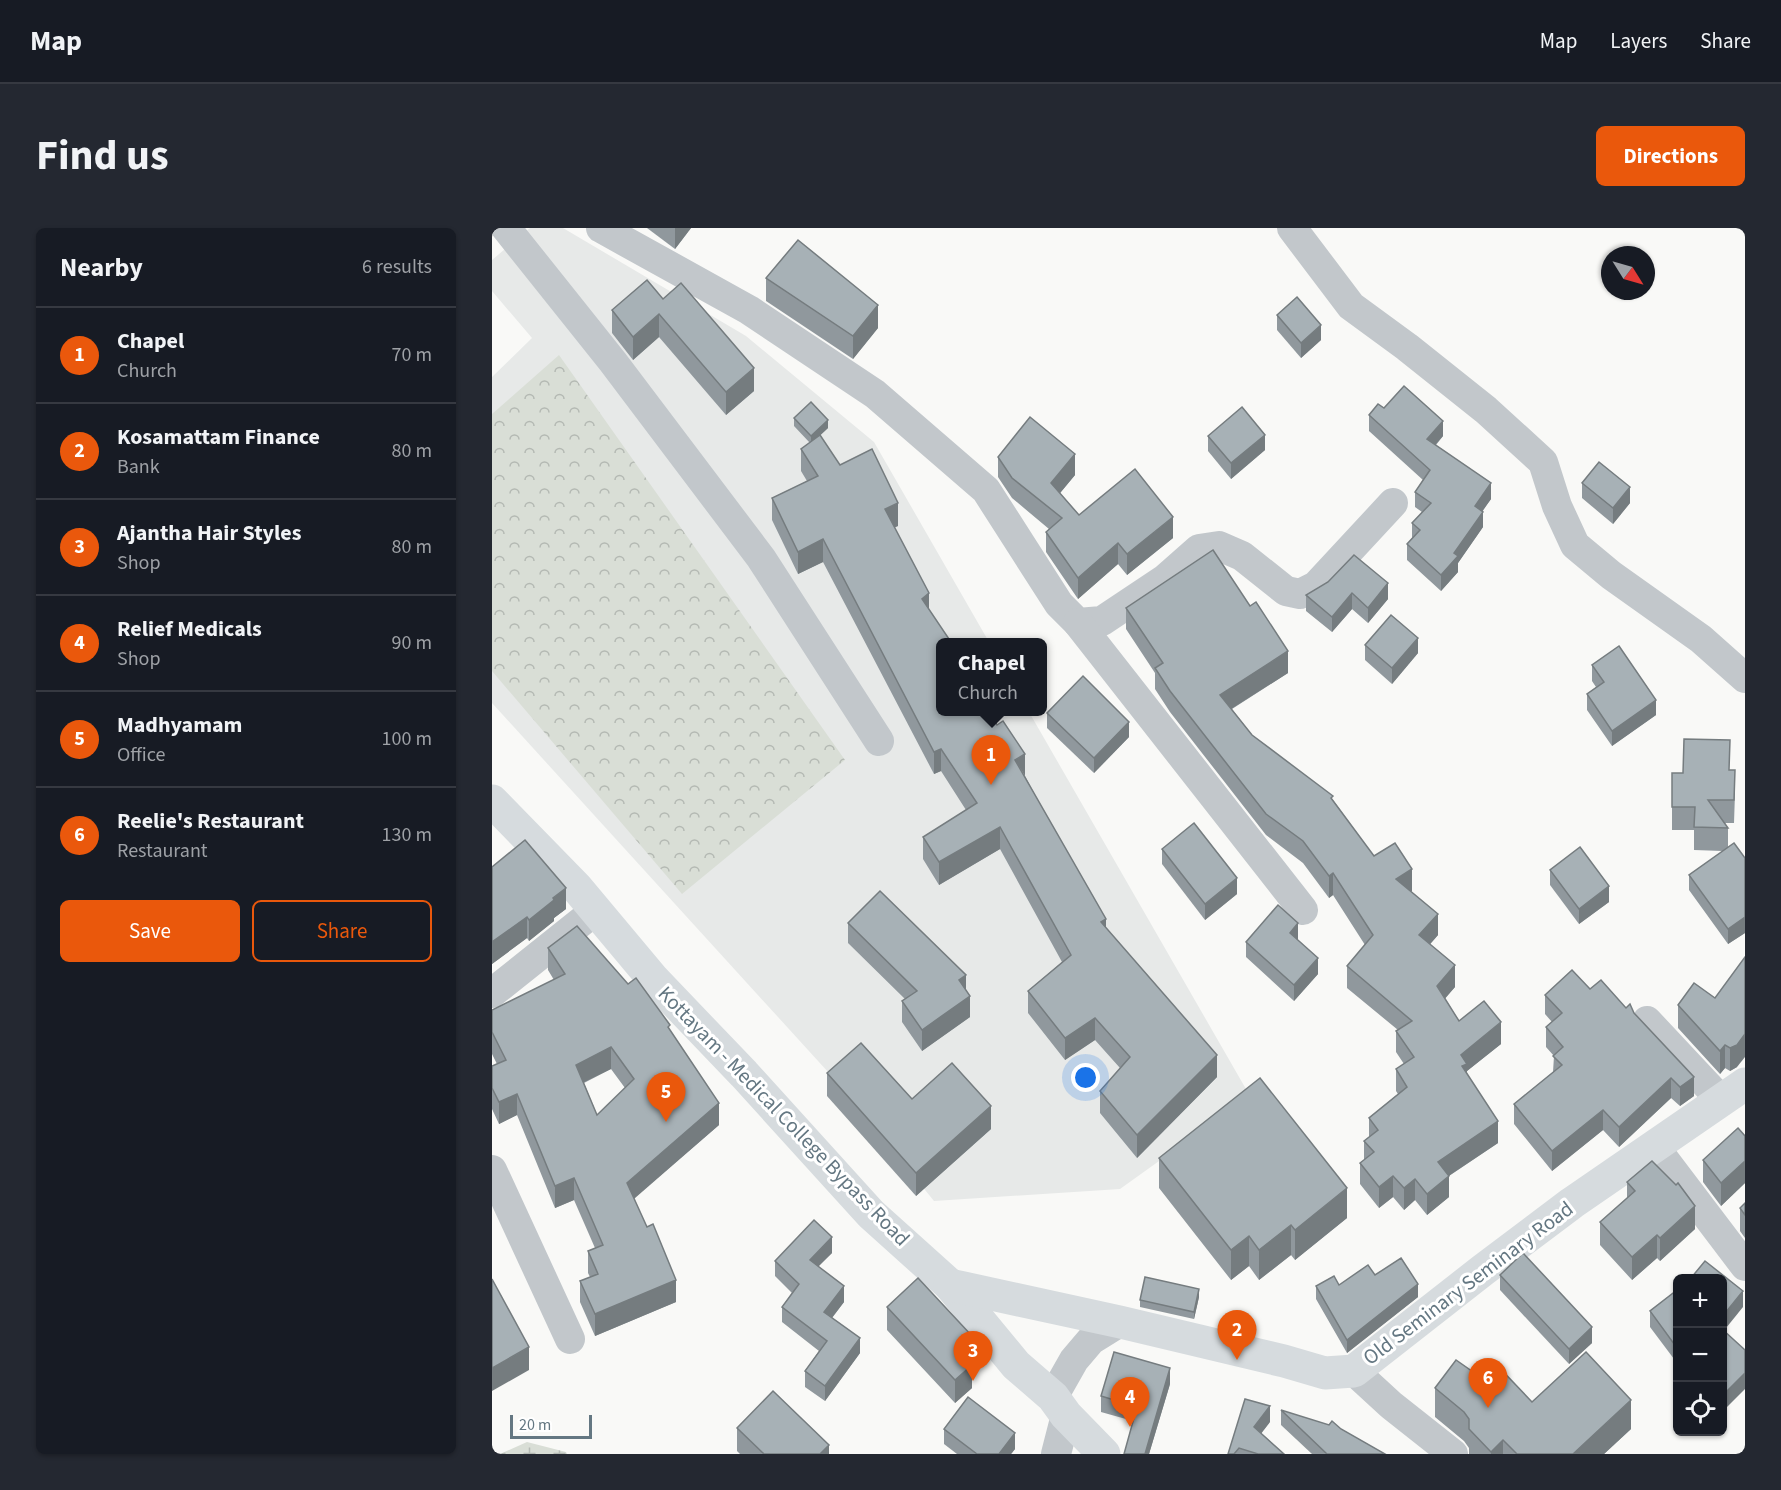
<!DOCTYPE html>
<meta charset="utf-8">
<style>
:root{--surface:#171b24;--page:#242831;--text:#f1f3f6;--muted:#9ea1a6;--line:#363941;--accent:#ea580c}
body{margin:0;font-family:"Source Sans 3",sans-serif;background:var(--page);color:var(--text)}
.controls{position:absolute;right:18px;bottom:18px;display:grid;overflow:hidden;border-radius:9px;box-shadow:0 2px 4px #0004}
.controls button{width:54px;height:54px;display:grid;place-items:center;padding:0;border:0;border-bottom:2px solid var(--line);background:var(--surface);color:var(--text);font:30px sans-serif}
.compass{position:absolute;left:1109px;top:18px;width:54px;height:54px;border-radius:50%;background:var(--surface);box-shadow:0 2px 4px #0004;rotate:127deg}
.scale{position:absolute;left:18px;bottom:15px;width:82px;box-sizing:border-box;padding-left:6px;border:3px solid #647782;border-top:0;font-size:16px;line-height:21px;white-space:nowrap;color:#647782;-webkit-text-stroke:4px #fff;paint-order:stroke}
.you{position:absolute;left:594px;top:850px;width:21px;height:21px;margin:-15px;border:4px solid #fff;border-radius:50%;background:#1a73e8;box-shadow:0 0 0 9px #1a73e833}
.badge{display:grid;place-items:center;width:39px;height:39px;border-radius:50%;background:var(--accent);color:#fff;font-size:20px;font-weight:700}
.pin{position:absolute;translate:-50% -50px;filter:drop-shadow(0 2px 3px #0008)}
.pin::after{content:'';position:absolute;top:32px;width:21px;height:18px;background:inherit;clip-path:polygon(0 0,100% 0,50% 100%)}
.popup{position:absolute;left:444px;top:410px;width:111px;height:78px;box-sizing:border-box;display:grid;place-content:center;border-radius:9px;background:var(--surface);filter:drop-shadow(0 2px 4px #0005);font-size:20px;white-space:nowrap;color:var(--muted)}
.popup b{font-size:22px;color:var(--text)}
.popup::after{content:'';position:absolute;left:50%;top:100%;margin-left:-12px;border:12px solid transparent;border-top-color:var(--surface)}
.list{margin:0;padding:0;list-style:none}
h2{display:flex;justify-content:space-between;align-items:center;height:78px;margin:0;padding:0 24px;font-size:26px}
h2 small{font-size:20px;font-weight:400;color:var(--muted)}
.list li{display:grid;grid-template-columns:39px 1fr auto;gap:18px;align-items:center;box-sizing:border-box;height:96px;padding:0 24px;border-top:2px solid var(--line)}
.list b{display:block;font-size:22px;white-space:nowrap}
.list p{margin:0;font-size:20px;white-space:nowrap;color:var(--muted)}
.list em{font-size:20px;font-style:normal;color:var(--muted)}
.actions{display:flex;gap:12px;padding:18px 24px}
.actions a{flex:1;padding:14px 0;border:2px solid var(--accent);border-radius:9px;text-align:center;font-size:21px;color:var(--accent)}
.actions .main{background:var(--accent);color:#fff}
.icon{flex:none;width:33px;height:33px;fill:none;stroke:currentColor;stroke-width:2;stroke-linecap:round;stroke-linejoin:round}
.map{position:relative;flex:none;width:1253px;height:1226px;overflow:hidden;border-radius:9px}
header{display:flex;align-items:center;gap:36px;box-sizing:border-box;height:84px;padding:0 30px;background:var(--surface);border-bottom:2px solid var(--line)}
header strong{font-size:28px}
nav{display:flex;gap:33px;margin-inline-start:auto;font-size:21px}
.intro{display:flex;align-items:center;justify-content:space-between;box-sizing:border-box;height:144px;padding:0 36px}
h1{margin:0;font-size:42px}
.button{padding:15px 27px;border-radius:9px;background:var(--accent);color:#fff;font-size:21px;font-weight:700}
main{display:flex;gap:36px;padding:0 36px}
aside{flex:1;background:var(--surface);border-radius:9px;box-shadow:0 2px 4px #0004}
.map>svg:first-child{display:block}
</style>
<header>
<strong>Map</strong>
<nav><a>Map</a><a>Layers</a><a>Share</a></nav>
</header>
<div class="intro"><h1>Find us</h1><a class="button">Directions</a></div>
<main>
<aside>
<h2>Nearby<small>6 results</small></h2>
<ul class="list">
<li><span class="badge">1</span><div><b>Chapel</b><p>Church</p></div><em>70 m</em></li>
<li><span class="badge">2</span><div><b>Kosamattam Finance</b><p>Bank</p></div><em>80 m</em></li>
<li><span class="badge">3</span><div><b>Ajantha Hair Styles</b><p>Shop</p></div><em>80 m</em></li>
<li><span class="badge">4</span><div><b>Relief Medicals</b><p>Shop</p></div><em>90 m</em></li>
<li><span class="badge">5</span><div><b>Madhyamam</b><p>Office</p></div><em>100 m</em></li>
<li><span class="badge">6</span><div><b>Reelie's Restaurant</b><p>Restaurant</p></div><em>130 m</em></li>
</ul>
<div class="actions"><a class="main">Save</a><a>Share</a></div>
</aside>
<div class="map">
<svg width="1253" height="1226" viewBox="0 0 1253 1226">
<defs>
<pattern id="wetland-marsh" width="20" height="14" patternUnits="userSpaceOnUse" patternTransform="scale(1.5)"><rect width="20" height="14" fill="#d9ded6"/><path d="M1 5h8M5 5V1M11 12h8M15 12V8" fill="none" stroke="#b4b9b3"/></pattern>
<pattern id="park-crowns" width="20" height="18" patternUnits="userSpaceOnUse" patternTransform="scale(1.5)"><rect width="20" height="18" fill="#d9ded6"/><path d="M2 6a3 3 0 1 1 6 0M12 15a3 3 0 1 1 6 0" fill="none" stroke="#b4b9b3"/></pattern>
</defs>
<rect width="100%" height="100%" fill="#f9f9f7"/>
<!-- built -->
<path fill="#e7e9e8" d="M38 0H71L254 108 382 214 497 414H448V484H537L758 868 628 961 442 973 347 856 0 475V149L40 110 0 63V32Z"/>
<!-- wetland -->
<path fill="url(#wetland-marsh)" d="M35 1214 74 1224 75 1226H8Z"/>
<!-- park -->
<path fill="url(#park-crowns)" d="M67 127 353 532 190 666 0 443V186Z"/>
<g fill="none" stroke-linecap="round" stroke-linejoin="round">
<!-- minor -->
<g stroke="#c2c7cb" stroke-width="30">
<path d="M14 0 121 134 269 330 387 513"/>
<path d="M109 0 257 82 383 166 494 262 567 376 586 395 610 393 673 351 707 321 727 318 750 328 794 363 808 366 824 358 901 275"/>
<path d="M800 0 859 78 915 119 994 182 1051 234 1065 278 1083 317 1119 347 1209 411 1253 450"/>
<path d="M586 395 811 682"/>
<path d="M0 765 104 682"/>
<path d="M1155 793 1229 872"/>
<path d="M1162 918 1253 1038"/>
<path d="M0 942 78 1111"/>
<path d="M862 1143 899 1177 961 1226"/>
<path d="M561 1169 582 1132 599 1112 628 1094"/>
<path d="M564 1226 574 1187"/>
</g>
<!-- major -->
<g stroke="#d6dbde" stroke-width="33">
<path d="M0 573 85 660 162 752 252 846 379 986 458 1057 524 1137 561 1169 574 1187 612 1226"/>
<path d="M458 1057 628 1094 792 1133 833 1145 862 1143 991 1042 1080 975 1253 856"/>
</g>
</g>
<!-- wall -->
<g fill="#90989d" fill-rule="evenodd">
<path d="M155 0H199L183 21Z"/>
<path d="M274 50 386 100 361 131 274 73Z"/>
<path d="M171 71 262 163 234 187 167 109 141 132 120 105V82Z"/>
<path d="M785 87 829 112 809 130 785 102Z"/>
<path d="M892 180 951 208 944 217 999 271 990 283 991 299 966 335V344L949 363 915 332V316L920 310V295L930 284 923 279V264L931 252 877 203V187Z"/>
<path d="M302 190 336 200 326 209 348 237 406 298 402 299 437 381 533 548 614 700 725 849 645 930 608 885V863L628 840 603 812 573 832 536 785V763L570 734 508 621 447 657 431 631V609L474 582 449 543 442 546 331 334 306 346 280 292V270L315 253 309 243V221L318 215 302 198Z"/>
<path d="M716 208 773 222 739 251 716 223Z"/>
<path d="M506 229 583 247 568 265 587 287 681 310 635 347 626 336 586 371 554 324V304L557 301 520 270 506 249Z"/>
<path d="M1090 255 1138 275 1121 296 1090 270Z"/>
<path d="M836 354 896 371 876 395 860 381 840 404 814 383V367Z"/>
<path d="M634 380 796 445 740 481 760 507 841 572 882 628 920 663H919L946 707 938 716 963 759 953 770 967 793 1009 816 975 843V845L1006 915 957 948V969L935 987 923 972 912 982 901 969 887 980 868 956V935L872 932V913L877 909V890L906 866 904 863V841L912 836 904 824V803L906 802 855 760V738L873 717 841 667 837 670 811 635 774 607 678 484 663 461V445L634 401Z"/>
<path d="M873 417 926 425 900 456 873 432Z"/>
<path d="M1100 437 1164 487 1120 518 1095 482V466L1104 459 1100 453Z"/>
<path d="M555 485 637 509 602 545 555 500Z"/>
<path d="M1238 542 1243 565 1242 595H1233L1236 600V619L1253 630V705L1236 716 1197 662V647L1231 623 1202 622V602H1180V545H1191Z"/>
<path d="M670 621 745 666 713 692 670 636Z"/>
<path d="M0 639 74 681 62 690V693L37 713 35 710 0 736Z"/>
<path d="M1058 642 1117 674 1087 696 1058 657Z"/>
<path d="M356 695 474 763 478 789 430 823 410 794V773L413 771 356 715Z"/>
<path d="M805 711 826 746 802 773 754 729V714L806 711Z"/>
<path d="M56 720 136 756 178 802 227 897 142 970 184 1074 103 1108 88 1074V1053L98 1049 96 1045V1023L103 1020 82 972 63 980 25 887 7 896 0 881V838L5 836 0 826V782L62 752 56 742ZM119 841 133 860 105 887 92 855Z"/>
<path d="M1098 761 1134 780 1142 785 1202 868 1188 878 1179 870 1127 919 1111 902 1060 943 1022 896V876L1061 844 1062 828 1054 819V799L1060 794 1053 786V767Z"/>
<path d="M1223 770 1245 839 1238 843 1233 840 1228 846 1186 800V777Z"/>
<path d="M335 845 420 871 499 901 424 968 335 868Z"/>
<path d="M1253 908V955L1229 978 1211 954V932Z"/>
<path d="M667 930 855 990 803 1032 799 1027 767 1052 757 1038 739 1052 667 960Z"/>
<path d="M1135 954 1184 957 1203 1001 1168 1033 1165 1030 1140 1052 1108 1017V994L1135 970Z"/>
<path d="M1253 975V1010L1248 1003V980Z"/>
<path d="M340 1025 326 1038 352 1074 340 1090 368 1125 333 1173 313 1159V1143L327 1123 290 1094V1079L300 1065 283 1048V1033Z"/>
<path d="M883 1047 926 1069 855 1125 824 1071V1058L847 1057Z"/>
<path d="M1008 1047 1100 1115 1077 1136 1008 1062Z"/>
<path d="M1185 1062V1135L1158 1099V1083Z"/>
<path d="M707 1069 702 1091 648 1079V1072Z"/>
<path d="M395 1079 480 1131 477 1134 480 1160 463 1175 395 1102Z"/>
<path d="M987 1148 1040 1174 1139 1201 1112 1226H977V1220L972 1213 943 1189V1160Z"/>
<path d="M678 1156 657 1226H632L641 1193 609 1184V1168Z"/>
<path d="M789 1182 849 1201 893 1226H820L789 1197Z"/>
<path d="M778 1194 769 1205 792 1226H736Z"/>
<path d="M245 1200 337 1226H248L245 1223Z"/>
<path d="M452 1201 523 1221 519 1226H465L452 1216Z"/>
</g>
<!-- shaded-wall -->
<g fill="#757c7f">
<path d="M183 0H199L183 21Z"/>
<path d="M386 77V100L361 131V108Z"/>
<path d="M167 86V109L141 132V109Z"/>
<path d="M829 97V112L809 130V115Z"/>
<path d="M262 140V163L234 187V164Z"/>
<path d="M336 192V200L319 216V208Z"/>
<path d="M951 193V208L935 226V211Z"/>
<path d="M773 207V222L739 251V235Z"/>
<path d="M583 226V247L559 276V255Z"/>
<path d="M999 255V271L983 294V278Z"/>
<path d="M1138 259V275L1121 296V280Z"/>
<path d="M406 275V298L393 304V281Z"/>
<path d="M991 284V299L966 335V344L949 363V347L962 325Z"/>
<path d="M681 289V310L635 347V326Z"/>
<path d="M331 311V334L306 346V324Z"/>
<path d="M626 315V336L586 371V350Z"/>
<path d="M896 355V371L876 395V380Z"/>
<path d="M437 365V387L430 371Z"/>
<path d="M860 365V381L840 404V389Z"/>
<path d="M926 410V425L900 456V440Z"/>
<path d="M796 423V445L728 488V467Z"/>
<path d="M1164 472V487L1120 518V503Z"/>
<path d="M637 494V509L602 545V530Z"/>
<path d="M449 521V543L442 546V524Z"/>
<path d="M533 526V548L523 532Z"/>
<path d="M508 599V621L447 657V634Z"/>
<path d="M920 641V663L904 673V651Z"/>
<path d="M841 645V667L837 670V648Z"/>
<path d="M745 650V666L713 692V676Z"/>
<path d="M1117 658V674L1087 696V681Z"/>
<path d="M74 660V681L62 690V693L37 713V692L61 670Z"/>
<path d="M946 686V707L927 729V707Z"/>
<path d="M35 689V710L0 736V714Z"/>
<path d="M1253 689V705L1236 716V701Z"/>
<path d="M614 691V713L609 694Z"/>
<path d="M806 695V711L798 720V705Z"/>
<path d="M826 730V746L802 773V757Z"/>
<path d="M963 737V759L945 780V758Z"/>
<path d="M474 747V768L467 752Z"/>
<path d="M478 768V789L430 823V802Z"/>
<path d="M603 790V812L573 832V810Z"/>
<path d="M1009 794V816L975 843V857L970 860 969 827Z"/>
<path d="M1253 806V829L1245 839 1238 843V820Z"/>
<path d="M1233 817V840L1228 846V823Z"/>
<path d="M119 819V841L84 858V837Z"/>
<path d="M725 827V849L645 930V907Z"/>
<path d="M1202 849V868L1188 878V859Z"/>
<path d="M1179 850V870L1127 919V899Z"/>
<path d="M25 866V887L7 896V874Z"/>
<path d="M227 875V897L135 977V955Z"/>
<path d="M499 878V901L424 968V945Z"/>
<path d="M1111 882V902L1060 943V923Z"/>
<path d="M1006 893V915L946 955V934Z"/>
<path d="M1253 933V955L1229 978V955Z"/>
<path d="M901 948V969L887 980V959Z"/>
<path d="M957 948V969L935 987V966Z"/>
<path d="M82 950V972L63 980V958Z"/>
<path d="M923 951V972L912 982V960Z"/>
<path d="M855 960V990L803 1032V1002Z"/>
<path d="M1203 978V1001L1168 1033V1010Z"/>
<path d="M799 997V1027L767 1052V1022Z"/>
<path d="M1165 1007V1030L1140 1052V1029Z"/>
<path d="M757 1008V1038L739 1052V1022Z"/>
<path d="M340 1009V1025L318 1047V1032Z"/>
<path d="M184 1052V1074L103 1108V1086Z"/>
<path d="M926 1056V1069L855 1125V1112Z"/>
<path d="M352 1058V1074L332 1100V1084Z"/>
<path d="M707 1061V1069L702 1091V1084Z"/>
<path d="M1251 1063V1079L1230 1105V1089Z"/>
<path d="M1100 1099V1115L1077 1136V1121Z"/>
<path d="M480 1108V1131L465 1145V1122Z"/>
<path d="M368 1110V1125L333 1173V1158Z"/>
<path d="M37 1119V1142L0 1163V1140Z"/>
<path d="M480 1137V1160L463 1175V1152Z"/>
<path d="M678 1140V1156L657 1226H653Z"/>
<path d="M1253 1145V1161L1230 1184V1168Z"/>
<path d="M1139 1172V1201L1112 1226H1081Z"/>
<path d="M778 1178V1194L762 1215V1199Z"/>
<path d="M523 1205V1221L519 1226H507Z"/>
<path d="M1011 1212V1226H999V1224Z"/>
<path d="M337 1217V1226H328Z"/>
</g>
<!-- building -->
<g fill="#a7b1b6" stroke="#757c7f" stroke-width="1.5" fill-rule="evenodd">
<path d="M306 12 386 77 361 108 274 50Z"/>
<path d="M155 52 171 71 189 55 262 140 234 164 167 86 141 109 120 82Z"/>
<path d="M805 69 829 97 809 115 785 87Z"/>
<path d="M912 158 951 193 935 211 999 255 983 278 991 284 962 325 966 328 949 347 915 316 928 302 920 295 939 275 923 264 938 242 877 187 886 176 892 180Z"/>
<path d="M319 174 336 192 319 208 302 190Z"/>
<path d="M750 179 773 207 739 235 716 208Z"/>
<path d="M538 189 583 226 559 255 587 287 643 241 681 289 635 326 626 315 586 350 554 304 570 290 520 250 506 229Z"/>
<path d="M328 207 348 237 380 221 406 275 393 281 437 365 430 371 459 414H448V483H498L505 497 511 493 533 526 523 532 614 691 609 694 725 827 645 907 608 863 638 829 603 790 573 810 536 763 579 727 508 599 447 634 431 609 485 575 449 521 442 524 331 311 306 324 280 270 326 248 309 221Z"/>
<path d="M1107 234 1138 259 1121 280 1090 255Z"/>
<path d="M721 322 758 378 764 374 796 423 728 467 760 507 841 568 839 570 882 628 903 615 920 641 904 651 946 686 927 707 963 737 945 758 967 793 992 773 1009 794 969 827 975 836 970 838 1006 893 946 934 957 948 935 966 923 951 912 960 901 948 887 959 868 935 882 924 872 913 886 902 877 890 915 859 904 841 922 829 904 803 920 793 855 738 881 707 841 645 837 648 811 613 774 586 678 463 663 440 671 435 634 380Z"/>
<path d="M862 327 896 355 876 380 860 365 840 389 814 367 836 354Z"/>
<path d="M899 387 926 410 900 440 873 417Z"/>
<path d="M1127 418 1164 472 1120 503 1095 466 1112 454 1100 437Z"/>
<path d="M591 448 637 494 602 530 555 485Z"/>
<path d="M1192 511 1238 512 1237 542H1243L1242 572H1216L1236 600 1202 599 1203 579H1180V545H1191Z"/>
<path d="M702 595 745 650 713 676 670 621Z"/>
<path d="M33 612 74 660 61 670 62 672 37 692 35 689 0 714V639Z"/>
<path d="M1242 615 1253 630V689L1236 701 1197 647Z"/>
<path d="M1088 619 1117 658 1087 681 1058 642Z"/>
<path d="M388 663 474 747 467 752 478 768 430 802 410 773 425 763 356 695Z"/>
<path d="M786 677 806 695 798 705 826 730 802 757 754 714Z"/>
<path d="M85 698 136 756 144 750 178 797 176 799 227 875 135 955 155 999 161 996 184 1052 103 1086 88 1053 106 1046 96 1023 111 1017 82 950 63 958 25 866 7 874 0 860V838L14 832 0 804V782L73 746 56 720ZM119 819 142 851 105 887 84 837Z"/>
<path d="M1253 729V806L1245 817 1238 820 1233 817 1228 823 1186 777 1202 755 1223 770Z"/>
<path d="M1080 742 1098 761 1109 752 1134 780 1138 776 1142 785 1202 849 1188 859 1179 850 1127 899 1111 882 1060 923 1022 876 1070 837 1061 828 1071 819 1054 799 1070 785 1053 767Z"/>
<path d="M369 815 420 871 460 835 499 878 424 945 335 845Z"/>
<path d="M768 850 855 960 803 1002 799 997 767 1022 757 1008 739 1022 667 930Z"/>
<path d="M1246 900 1253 908V933L1229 955 1211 932Z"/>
<path d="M1160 933 1184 957 1186 955 1203 978 1168 1010 1165 1007 1140 1029 1108 994 1143 963 1135 954Z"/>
<path d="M1253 975V987L1248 980Z"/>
<path d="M322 992 340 1009 318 1032 352 1058 332 1084 368 1110 333 1158 313 1143 335 1113 290 1079 307 1056 283 1033Z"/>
<path d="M1031 1025 1100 1099 1077 1121 1008 1047Z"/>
<path d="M909 1030 926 1056 855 1112 824 1058 842 1048 847 1057 876 1037 883 1047Z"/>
<path d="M1213 1033 1251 1063 1230 1089V1050H1199Z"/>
<path d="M653 1049 707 1061 702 1084 648 1072Z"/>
<path d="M426 1050 480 1108 465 1122 480 1137 463 1152 395 1079Z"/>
<path d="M0 1051 37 1119 0 1140Z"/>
<path d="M1185 1062V1120L1158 1083Z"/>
<path d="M1230 1101 1253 1122V1145L1230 1168Z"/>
<path d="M622 1124 678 1140 653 1226H632L645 1179 609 1168Z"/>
<path d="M1094 1124 1139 1172 1081 1226H1025L1011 1212 999 1224 977 1201V1191L972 1184 943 1160 964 1132 987 1148 1002 1134 1040 1174Z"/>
<path d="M281 1163 337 1217 328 1226H272L245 1200Z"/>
<path d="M476 1169 523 1205 507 1226H485L452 1201Z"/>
<path d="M753 1171 778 1178 762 1199 792 1226H766L747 1220 742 1226H736Z"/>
<path d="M789 1182 837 1197 840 1193 849 1201 893 1226H835Z"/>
</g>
<g text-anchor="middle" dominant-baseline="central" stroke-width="6" stroke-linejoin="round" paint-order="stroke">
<!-- street labels -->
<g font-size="21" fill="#647782" stroke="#fff">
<text transform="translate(292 888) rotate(46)">Kottayam - Medical College Bypass Road</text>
<text transform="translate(976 1055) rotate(-37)">Old Seminary Seminary Road</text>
</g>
</g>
</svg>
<div class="controls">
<button>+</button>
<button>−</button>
<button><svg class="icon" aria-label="locate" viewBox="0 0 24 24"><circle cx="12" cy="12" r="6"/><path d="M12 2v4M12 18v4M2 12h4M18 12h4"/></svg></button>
</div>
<svg class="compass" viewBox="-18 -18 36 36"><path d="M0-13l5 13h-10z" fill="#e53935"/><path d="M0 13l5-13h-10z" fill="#9ea1a6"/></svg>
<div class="scale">20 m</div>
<div class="you"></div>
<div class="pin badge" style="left:499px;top:557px">1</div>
<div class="popup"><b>Chapel</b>Church</div>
<div class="pin badge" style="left:745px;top:1132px">2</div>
<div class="pin badge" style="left:481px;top:1153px">3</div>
<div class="pin badge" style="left:638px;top:1199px">4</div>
<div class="pin badge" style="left:174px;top:894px">5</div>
<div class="pin badge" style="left:996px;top:1180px">6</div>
</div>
</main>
